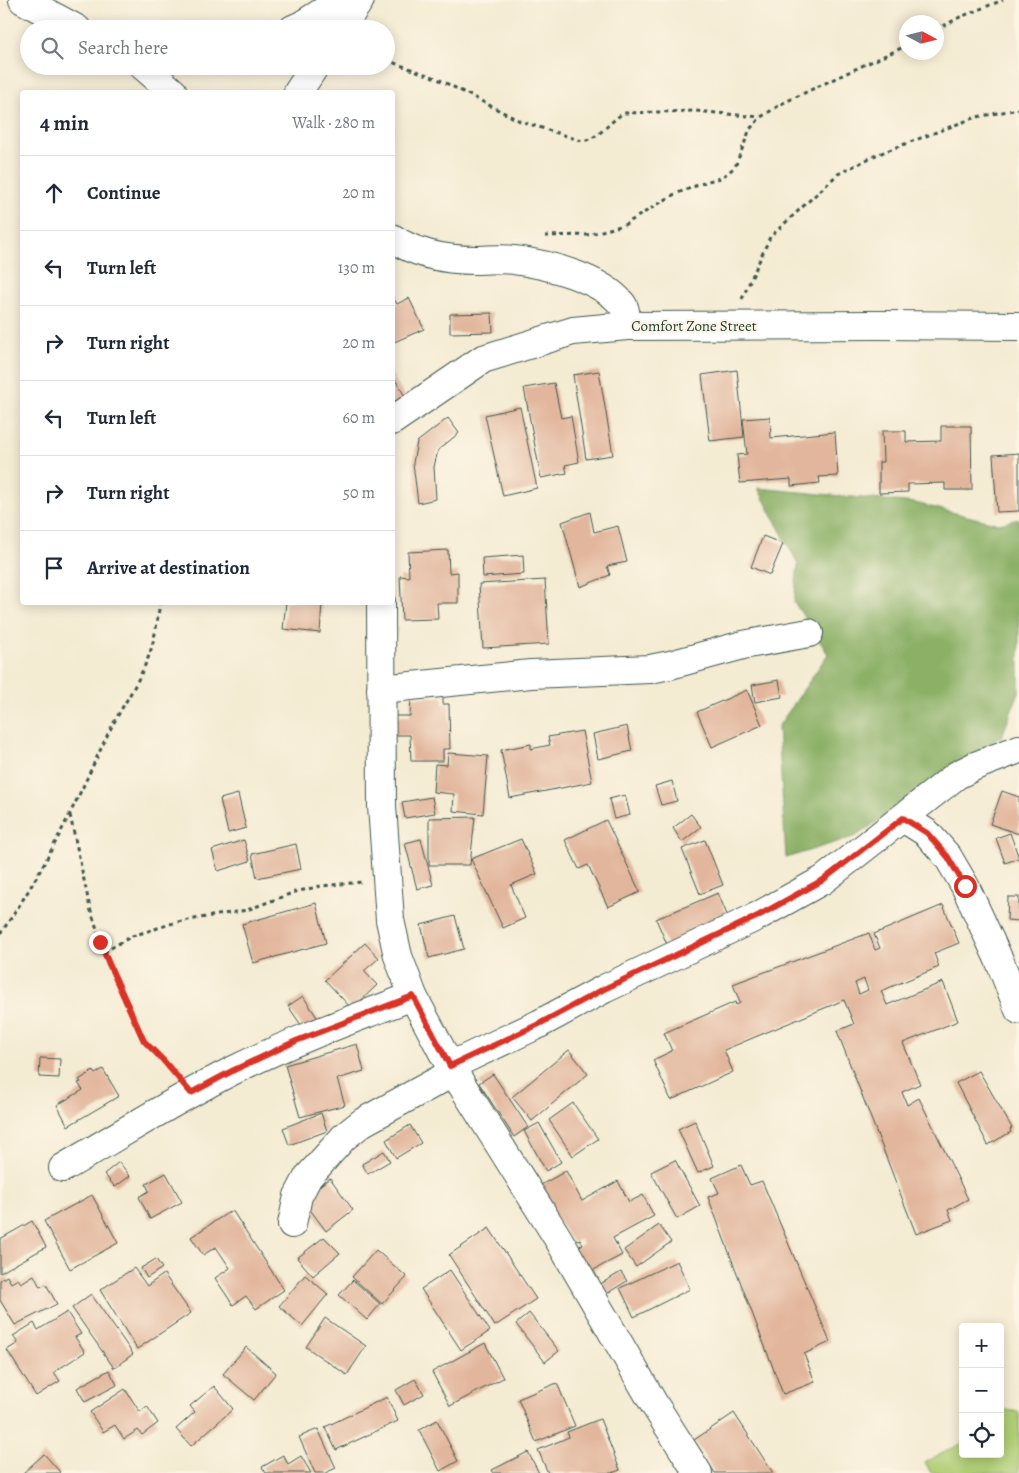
<!DOCTYPE html>
<meta charset="utf-8">
<style>
:root{--surface:#fff;--page:#f6f6f7;--text:#1f2937;--muted:#747a83;--line:#e0e1e3}
body{margin:0;font-family:Alegreya,serif;background:var(--page);color:var(--text)}
.controls{position:absolute;right:15px;bottom:15px;display:grid;overflow:hidden;border-radius:5px;box-shadow:0 2px 12px #0003}
.controls button{width:45px;height:45px;display:grid;place-items:center;padding:0;border:0;border-bottom:1px solid var(--line);background:var(--surface);color:var(--text);font:25px sans-serif}
.compass{position:absolute;left:899px;top:15px;width:45px;height:45px;border-radius:50%;background:var(--surface);box-shadow:0 2px 12px #0003;rotate:97deg}
.stop{position:absolute;width:15px;height:15px;margin:-11px;border:4px solid #d93025;border-radius:50%;background:#fff}
.stop.end{background:#d93025;border-color:#fff;box-shadow:0 1px 5px #0008}
.list{margin:0;padding:0;list-style:none}
h2{display:flex;justify-content:space-between;align-items:center;height:65px;margin:0;padding:0 20px;font-size:21px}
h2 small{font-size:16px;font-weight:400;color:var(--muted)}
.list li{display:grid;grid-template-columns:32px 1fr auto;gap:15px;align-items:center;box-sizing:border-box;height:75px;padding:0 20px;border-top:1px solid var(--line)}
.list b{display:block;font-size:19px;white-space:nowrap}
.list em{font-size:16px;font-style:normal;color:var(--muted)}
.icon{flex:none;width:28px;height:28px;fill:none;stroke:currentColor;stroke-width:2;stroke-linecap:round;stroke-linejoin:round}
.map{position:relative;flex:none;width:1019px;height:1473px;overflow:hidden}
.search{position:absolute;background:var(--surface);box-shadow:0 2px 12px #0003;left:20px;top:20px;width:375px;height:55px;display:flex;align-items:center;gap:12px;box-sizing:border-box;padding:0 18px;border-radius:28px;color:var(--muted);font-size:19px}
.panel{position:absolute;background:var(--surface);box-shadow:0 2px 12px #0003;left:20px;top:90px;width:375px;height:515px;border-radius:5px}
.map>svg:first-child{display:block}
</style>
<div class="map">
<svg width="1019" height="1473" viewBox="0 0 1019 1473">
<rect width="100%" height="100%" fill="#fcf5e5"/>
<filter id="ink" filterUnits="userSpaceOnUse"><feTurbulence type="fractalNoise" baseFrequency=".02" numOctaves="2"/><feDisplacementMap in="SourceGraphic" scale="10" xChannelSelector="R" yChannelSelector="G"/><feConvolveMatrix kernelMatrix="1 2 1 2 8 2 1 2 1" color-interpolation-filters="sRGB"/></filter>
<filter id="wash" filterUnits="userSpaceOnUse"><feTurbulence type="fractalNoise" baseFrequency=".0096" numOctaves="4" result="noise"/><feDisplacementMap in="SourceGraphic" scale="20" xChannelSelector="R" yChannelSelector="G"/><feGaussianBlur stdDeviation="1.12" result="paint"/><feColorMatrix in="noise" values="0 0 0 0 0 0 0 0 0 0 0 0 0 0 0 0 0 1.4 0 .05"/><feComposite in="paint" operator="in"/></filter>
<g filter="url(#wash)">
<rect width="100%" height="100%" fill="#f4ebd3"/>
<!-- green -->
<path fill="#afcd74" stroke="#678554" d="M1000 1409 1019 1412V1473H931L925 1462 961 1444 963 1441V1454H1000Z"/>
<!-- forest -->
<path fill="#8bb066" stroke="#55764d" d="M758 488 915 503 999 524 1019 519V692L1002 736 856 836 786 858 778 727 828 654 794 602 798 564Z"/>
<g id="blocks">
<!-- building -->
<g fill="#e2b69c" fill-rule="evenodd">
<path d="M392 295 397 304 409 298 424 329 392 343Z"/>
<path d="M492 313 493 332 450 333V314Z"/>
<path d="M737 370 744 437 710 441 702 375Z"/>
<path d="M599 371 613 455 586 459 573 375Z"/>
<path d="M392 374 407 400 392 409Z"/>
<path d="M554 383 561 418 571 416 579 462 565 465 567 473 541 478 524 388Z"/>
<path d="M520 407 537 488 503 496 485 415Z"/>
<path d="M770 417 771 438 835 432 838 476 819 477 820 483 791 486V479L740 483 737 455 747 454 743 419Z"/>
<path d="M448 418 459 433 438 450 434 467 436 499 418 503 413 463 417 442Z"/>
<path d="M941 426H971L972 490H945V483L908 484V492L879 493V462H883L882 431H906V442L941 441Z"/>
<path d="M1019 453V511L997 512 993 455Z"/>
<path d="M590 512 594 532 618 526 627 562 607 566 610 575 580 587 562 522Z"/>
<path d="M763 536 783 544 770 575 751 567Z"/>
<path d="M448 550 449 573 458 572V603H437L438 619 402 620 400 576 409 577 408 552Z"/>
<path d="M523 555 524 574 483 577 482 558Z"/>
<path d="M545 580 549 644 483 648 479 584Z"/>
<path d="M286 602H322L320 633 283 629Z"/>
<path d="M779 680 782 697 755 702 752 685Z"/>
<path d="M747 690 762 725 712 747 697 712Z"/>
<path d="M411 697H443V704H449L450 749H443V761H411L410 735H391V716H410Z"/>
<path d="M627 726 632 751 598 759 593 734Z"/>
<path d="M582 731 592 782 510 798 501 750 531 744V749L550 745 548 737Z"/>
<path d="M448 753 488 756 483 814 453 811 454 794 433 792 435 764 447 765Z"/>
<path d="M672 781 677 801 661 805 655 786Z"/>
<path d="M1002 791 1019 797V834L990 824Z"/>
<path d="M238 794 246 828 228 833 220 799Z"/>
<path d="M625 795 630 815 614 819 609 799Z"/>
<path d="M432 797 435 813 405 818 402 802Z"/>
<path d="M691 814 701 827 682 842 673 828Z"/>
<path d="M475 817 470 865H429V818Z"/>
<path d="M606 820 640 892 608 907 588 865 579 869 565 840Z"/>
<path d="M1010 833 1019 858 1005 863 996 838Z"/>
<path d="M421 839 433 885 417 889 405 843Z"/>
<path d="M521 839 537 874 511 885 525 918 503 928 471 859Z"/>
<path d="M244 840 250 861 218 871 212 850Z"/>
<path d="M705 840 723 885 700 894 682 849Z"/>
<path d="M296 844 301 869 257 878 252 854Z"/>
<path d="M718 893 730 922 669 949 656 919Z"/>
<path d="M1008 897H1019V921L1007 920Z"/>
<path d="M316 903 326 943 253 963 242 924Z"/>
<path d="M943 905 959 943 934 953 939 967 881 991 887 1005 943 982 958 1021 903 1043 920 1084 902 1092 907 1105 919 1098 968 1199 948 1210 952 1220 916 1234 837 1031 854 1024 844 1000 724 1050 733 1072 671 1100 653 1060 672 1051 664 1033 735 1002 736 1005 740 1003 733 984 869 933 875 950 880 948 874 934ZM864 979 868 990 859 994 855 983Z"/>
<path d="M455 916 464 949 429 958 421 925Z"/>
<path d="M365 943 379 958 364 971 377 985 352 1009 325 980Z"/>
<path d="M303 996 320 1022 306 1032 288 1006Z"/>
<path d="M357 1044 364 1071 337 1079 345 1105 300 1117 285 1065Z"/>
<path d="M569 1050 588 1074 532 1121 512 1097Z"/>
<path d="M40 1058 60 1059 59 1078 39 1077Z"/>
<path d="M103 1069 119 1096 68 1126 57 1105 83 1090 78 1083 81 1082 79 1080 93 1071 95 1074Z"/>
<path d="M979 1071 1012 1128 1010 1129 1011 1132 988 1145 956 1083Z"/>
<path d="M493 1074 528 1127 514 1137 479 1083Z"/>
<path d="M573 1103 598 1139 573 1156 549 1120Z"/>
<path d="M321 1113 327 1131 289 1145 283 1128Z"/>
<path d="M695 1121 714 1166 698 1173 678 1129Z"/>
<path d="M539 1123 561 1162 546 1171 524 1131Z"/>
<path d="M410 1125 421 1143 396 1158 386 1140Z"/>
<path d="M384 1151 390 1161 368 1174 362 1164Z"/>
<path d="M675 1160 700 1206 677 1219 651 1172Z"/>
<path d="M119 1162 130 1176 115 1187 104 1174Z"/>
<path d="M741 1165 750 1185 762 1181 830 1342 804 1354 815 1382 783 1394 708 1197 719 1193 712 1178Z"/>
<path d="M566 1171 582 1201 618 1181 629 1202 643 1195 654 1216 613 1238 622 1255 586 1274 573 1250 583 1244 580 1239 573 1243 537 1187Z"/>
<path d="M166 1173 182 1202 150 1219 139 1197 149 1191 146 1184Z"/>
<path d="M330 1178 353 1210 326 1231 302 1199Z"/>
<path d="M92 1195 118 1243 70 1269 44 1221Z"/>
<path d="M232 1210 284 1290 256 1309 246 1296 233 1305 215 1278 230 1268 216 1247 203 1255 191 1237Z"/>
<path d="M32 1221 46 1247 0 1273V1239Z"/>
<path d="M659 1225 671 1242 636 1267 624 1250Z"/>
<path d="M489 1228 536 1299 495 1326 449 1255Z"/>
<path d="M324 1237 340 1253 313 1276 297 1258Z"/>
<path d="M376 1250 407 1277 382 1304 352 1277Z"/>
<path d="M156 1259 162 1268 147 1278 141 1268Z"/>
<path d="M677 1261 690 1289 634 1317 620 1288Z"/>
<path d="M134 1268 147 1286 164 1274 191 1313 137 1349 100 1290Z"/>
<path d="M450 1270 490 1331 461 1350 421 1289Z"/>
<path d="M621 1272 627 1281 603 1296 597 1286Z"/>
<path d="M34 1275 40 1287 46 1284 57 1304 15 1325 0 1300V1280L7 1276 11 1283 18 1279 21 1283Z"/>
<path d="M305 1275 328 1294 302 1326 279 1306Z"/>
<path d="M353 1280 380 1304 367 1320 339 1295Z"/>
<path d="M91 1294 133 1354 114 1368 72 1308Z"/>
<path d="M67 1312 81 1334 75 1337 85 1352 54 1372 60 1381 36 1396 7 1350 18 1343 13 1336 34 1323 38 1330Z"/>
<path d="M529 1313 559 1351 545 1362 516 1324Z"/>
<path d="M325 1318 366 1346 347 1375 306 1347Z"/>
<path d="M485 1343 503 1378 450 1406 432 1372Z"/>
<path d="M246 1347 276 1373 254 1400 223 1374Z"/>
<path d="M109 1370 117 1385 85 1402 77 1388Z"/>
<path d="M415 1379 424 1394 404 1405 396 1390Z"/>
<path d="M557 1383 575 1426 536 1442 518 1399Z"/>
<path d="M214 1386 233 1409 191 1446 176 1429 195 1412 190 1406Z"/>
<path d="M125 1389 140 1412 147 1406 158 1423 142 1435 138 1430 124 1439 115 1425 103 1432 90 1412Z"/>
<path d="M387 1397 398 1421 336 1450 325 1427Z"/>
<path d="M734 1413 773 1473H715L694 1440Z"/>
<path d="M600 1419 620 1470 612 1473H548L538 1450 569 1437 567 1432Z"/>
<path d="M437 1420 458 1461 440 1471 419 1430Z"/>
<path d="M318 1429 336 1468 325 1473H315L299 1437Z"/>
<path d="M528 1452 539 1473H494L492 1470Z"/>
<path d="M44 1454 60 1472 59 1473H23Z"/>
<path d="M283 1455 288 1464 301 1456 311 1473H266L262 1467Z"/>
</g>
</g>
</g>
<g filter="url(#ink)">
<use href="#blocks" fill-opacity="0" stroke="#3f574c" stroke-width="1"/>
<g fill="none" stroke-linecap="round" stroke-linejoin="round">
<!-- minor casing -->
<g stroke="#3f574c" stroke-width="30">
<g id="minor">
<path d="M23 0 77 29"/>
<path d="M293 29 302 25 341 0"/>
<path d="M340 29 360 0"/>
<path d="M143 66 173 92"/>
<path d="M298 92 315 66"/>
<path d="M392 238C417 255 447 260 476 260 488 260 502 258 514 260 546 264 601 278 622 304 626 309 626 319 627 326"/>
<path d="M392 421 483 359 573 331 627 326 877 325 1019 326"/>
<path d="M381 602 382 806 390 920 398 956 413 996 450 1066 559 1240 654 1404 698 1473"/>
<path d="M381 689 531 674 650 669 670 665 743 645 809 633"/>
<path d="M903 818 927 833 948 857 965 886 1000 962 1019 1010"/>
<path d="M450 1066 539 1024 604 989 756 917 823 880 957 775 975 766 1019 749"/>
<path d="M63 1168C120 1135 176 1099 234 1070 292 1041 353 1019 413 996"/>
<path d="M292 1224 298 1196 308 1177 344 1137 363 1122 454 1072"/>
</g>
</g>
<!-- path -->
<g stroke="#3f574c" stroke-width="3" stroke-dasharray="4 4" stroke-linecap="butt">
<path d="M936 30 960 17 1003 0"/>
<path d="M386 60 436 78 520 121 582 141C601 138 608 122 624 113L695 111 760 117"/>
<path d="M545 236 587 235 624 225 673 195 708 181 721 178 735 167 750 129 761 117 783 103 853 70 906 46"/>
<path d="M742 299 770 237 838 174 876 155 976 117 1019 109"/>
<path d="M70 815 90 908 109 965 144 1041 173 1071"/>
<path d="M0 934C43 874 74 806 105 740 117 714 134 691 145 665 154 646 157 624 160 602"/>
<path d="M104 952 132 936 177 922 247 910 295 892 321 886 362 882"/>
</g>
<!-- minor -->
<use href="#minor" stroke="#fff" stroke-width="28"/>
</g>
</g>
<g fill="none" stroke-linecap="round" stroke-linejoin="round" filter="url(#ink)">
<!-- route -->
<path stroke="#d93025" stroke-width="6" d="M100 942 109 964 144 1041 163 1060 191 1093 234 1070 296 1041 413 996 450 1066 539 1024 604 989 756 917 823 880 903 818 927 833 948 857 965 886"/>
</g>
<g text-anchor="middle" dominant-baseline="central" stroke-width="4.5" stroke-linejoin="round" paint-order="stroke">
<!-- street labels -->
<g font-size="15" fill="#1f3d34" stroke="#fcf5e5">
<text x="694" y="326">Comfort Zone Street</text>
</g>
</g>
</svg>
<div class="controls">
<button>+</button>
<button>−</button>
<button><svg class="icon" aria-label="locate" viewBox="0 0 24 24"><circle cx="12" cy="12" r="6"/><path d="M12 2v4M12 18v4M2 12h4M18 12h4"/></svg></button>
</div>
<svg class="compass" viewBox="-18 -18 36 36"><path d="M0-13l5 13h-10z" fill="#e53935"/><path d="M0 13l5-13h-10z" fill="#747a83"/></svg>
<div class="stop" style="left:965px;top:886px"></div>
<div class="stop end" style="left:100px;top:942px"></div>
<div class="search"><svg class="icon" aria-label="search" viewBox="0 0 24 24"><circle cx="10" cy="10" r="6"/><path d="M15 15l6 6"/></svg>Search here</div>
<section class="panel">
<h2>4 min<small>Walk · 280 m</small></h2>
<ul class="list">
<li><svg class="icon" aria-label="ahead" viewBox="0 0 24 24"><path d="M12 20V5M6 11l6-6 6 6"/></svg><div><b>Continue</b></div><em>20 m</em></li>
<li><svg class="icon" aria-label="left" viewBox="0 0 24 24"><path d="M17 20v-9H6M10 6l-5 5 5 5"/></svg><div><b>Turn left</b></div><em>130 m</em></li>
<li><svg class="icon" aria-label="right" viewBox="0 0 24 24"><path d="M7 20v-9h11M14 6l5 5-5 5"/></svg><div><b>Turn right</b></div><em>20 m</em></li>
<li><svg class="icon" aria-label="left" viewBox="0 0 24 24"><path d="M17 20v-9H6M10 6l-5 5 5 5"/></svg><div><b>Turn left</b></div><em>60 m</em></li>
<li><svg class="icon" aria-label="right" viewBox="0 0 24 24"><path d="M7 20v-9h11M14 6l5 5-5 5"/></svg><div><b>Turn right</b></div><em>50 m</em></li>
<li><svg class="icon" aria-label="arrive" viewBox="0 0 24 24"><path d="M6 21V4h12l-3 4 3 4H6"/></svg><div><b>Arrive at destination</b></div></li>
</ul>
</section>
</div>
